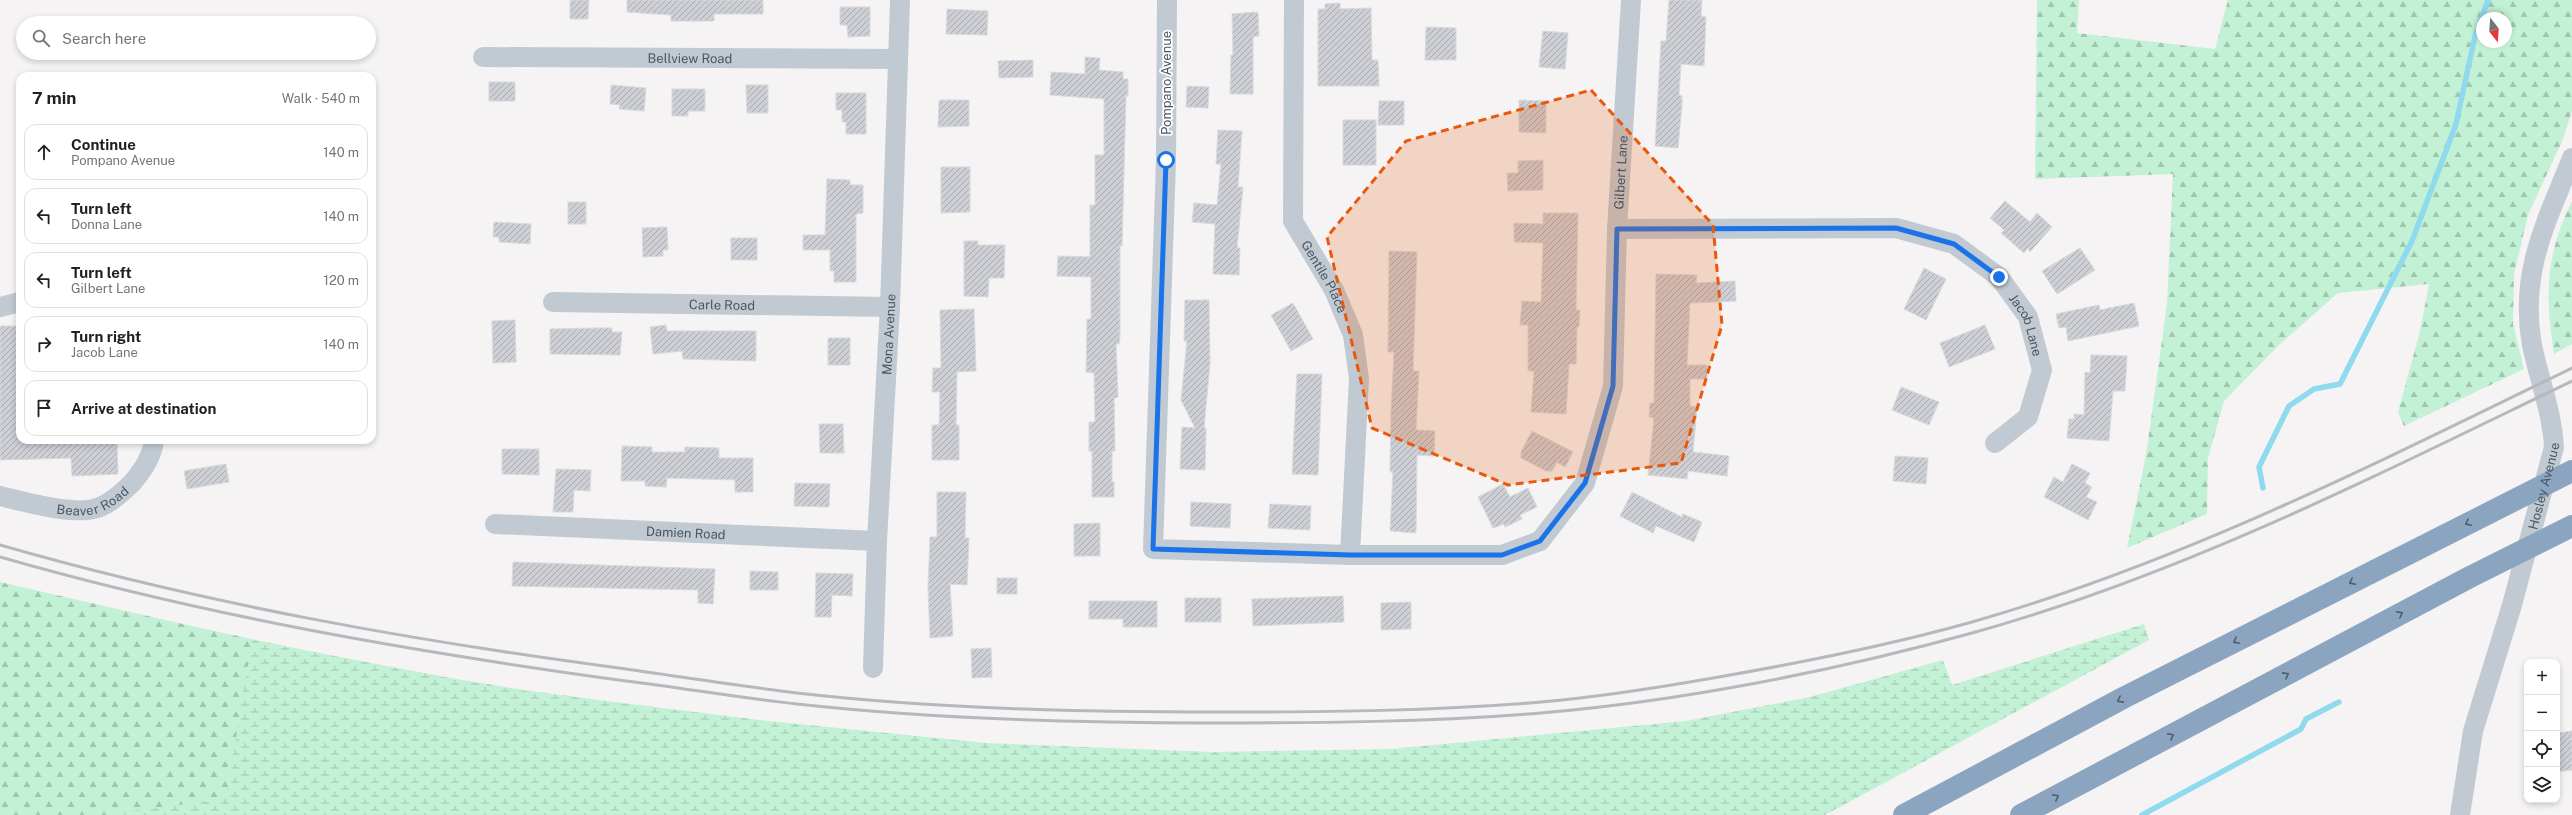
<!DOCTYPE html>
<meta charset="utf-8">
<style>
:root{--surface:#fff;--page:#f6f6f6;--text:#202124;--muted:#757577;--line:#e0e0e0}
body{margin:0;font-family:"Public Sans",sans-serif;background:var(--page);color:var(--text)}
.controls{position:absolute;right:12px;bottom:12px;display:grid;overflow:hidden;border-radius:8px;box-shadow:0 2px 6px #0003}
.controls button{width:36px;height:36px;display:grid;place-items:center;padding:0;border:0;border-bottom:1px solid var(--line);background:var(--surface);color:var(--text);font:20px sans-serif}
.compass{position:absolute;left:2476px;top:12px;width:36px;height:36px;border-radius:50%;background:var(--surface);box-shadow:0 2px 6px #0003;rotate:163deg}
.stop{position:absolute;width:12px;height:12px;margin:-9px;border:3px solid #1a73e8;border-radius:50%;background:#fff}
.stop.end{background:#1a73e8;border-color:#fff;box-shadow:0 1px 4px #0008}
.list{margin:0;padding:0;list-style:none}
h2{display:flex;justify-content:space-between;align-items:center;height:52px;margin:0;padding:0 16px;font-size:17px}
h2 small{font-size:13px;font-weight:400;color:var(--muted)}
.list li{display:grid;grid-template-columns:26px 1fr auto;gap:12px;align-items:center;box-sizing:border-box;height:56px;margin:0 8px 8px;padding:0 8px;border:1px solid var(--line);border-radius:12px}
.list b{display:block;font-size:15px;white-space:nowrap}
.list p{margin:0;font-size:13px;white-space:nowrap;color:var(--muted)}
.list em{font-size:13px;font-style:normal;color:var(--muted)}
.icon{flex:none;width:22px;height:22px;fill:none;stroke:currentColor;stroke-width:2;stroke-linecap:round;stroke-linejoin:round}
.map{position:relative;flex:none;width:2572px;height:815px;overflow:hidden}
.search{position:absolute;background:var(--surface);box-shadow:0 2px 6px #0003;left:16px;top:16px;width:360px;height:44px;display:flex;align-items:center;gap:10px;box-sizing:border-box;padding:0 14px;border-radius:22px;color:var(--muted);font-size:15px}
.panel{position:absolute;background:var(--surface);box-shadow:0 2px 6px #0003;left:16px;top:72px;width:360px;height:372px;border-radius:12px}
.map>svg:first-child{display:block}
</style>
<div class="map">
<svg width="2572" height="815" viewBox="0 0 2572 815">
<defs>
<pattern id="forest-firs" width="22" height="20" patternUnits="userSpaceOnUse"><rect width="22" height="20" fill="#c3f1d5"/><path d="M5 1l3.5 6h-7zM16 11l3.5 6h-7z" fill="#a0c6b0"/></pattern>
<pattern id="wetland-marsh" width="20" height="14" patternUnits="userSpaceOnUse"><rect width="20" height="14" fill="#c3f1d5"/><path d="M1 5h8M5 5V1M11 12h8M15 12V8" fill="none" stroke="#a0c6b0"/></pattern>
<pattern id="building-hatch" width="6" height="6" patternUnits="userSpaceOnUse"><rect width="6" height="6" fill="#cdcfd5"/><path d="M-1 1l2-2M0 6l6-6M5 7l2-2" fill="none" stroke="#a8abb0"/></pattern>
</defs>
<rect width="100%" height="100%" fill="#f5f3f3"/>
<!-- forest -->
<g fill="url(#forest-firs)" fill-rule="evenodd">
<path d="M2037 0H2079L2077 33 2215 49 2228 0H2572V111L2563 139 2528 215 2514 274 2513 324 2524 369 2404 426 2398 412 2420 331 2429 284 2338 293 2280 344 2224 401 2208 458 2207 514 2127 548 2146 455 2167 304 2173 174 2035 179ZM2482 18H2506V42H2482Z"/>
<path d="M2572 201V344L2554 354C2545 295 2545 256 2572 201Z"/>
<path d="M0 582C196 627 391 674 591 699L619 815H0Z"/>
</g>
<!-- wetland -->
<path fill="url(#wetland-marsh)" d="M2144 624 2149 640 1825 815H120L122 812 226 799 252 640 502 688 760 720 986 743 1211 752 1390 749 1686 721 1810 697 1943 660 1952 685Z"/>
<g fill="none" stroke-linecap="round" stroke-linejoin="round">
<!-- stream -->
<g stroke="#90daee" stroke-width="5.5">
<path d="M2263 488 2259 467 2289 406 2314 389 2340 384 2412 241 2456 124 2475 36 2488 0"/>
<path d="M2142 815 2301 729 2306 719 2339 702"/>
</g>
</g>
<!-- building -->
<g fill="url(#building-hatch)" stroke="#d7d9de">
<path d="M570 0H589L588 19H570Z"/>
<path d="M627 0H763V14H714V21H671V15L627 12Z"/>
<path d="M1669 0H1702L1701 16 1706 17 1704 66 1681 64 1679 95 1682 96V105L1678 148 1655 146 1661 41H1666Z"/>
<path d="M1340 3V9L1371 8 1372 60H1378L1379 86H1318V9H1325V4Z"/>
<path d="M840 7H870V36L848 37 847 25H840Z"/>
<path d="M947 9 988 11 987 35 946 34Z"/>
<path d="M1258 12 1259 36 1253 37V94H1230L1231 55H1233L1232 14Z"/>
<path d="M1426 27 1456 28V60H1425Z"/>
<path d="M1543 31 1568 33 1565 69 1539 67Z"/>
<path d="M1085 57 1100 58 1099 70 1123 72V79H1128V96H1126L1122 246H1120V336L1119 344H1116L1118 397 1114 398 1115 451H1112V482H1114V497H1092V451H1089V422H1095L1094 373 1086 372 1087 319H1091V277L1057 276 1058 256 1090 257V205H1095V155H1104V99L1050 95 1051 72 1085 74Z"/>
<path d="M1033 60V77L999 78 998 61Z"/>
<rect x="489" y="82" width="26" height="19"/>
<path d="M611 85 646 88 644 111 619 109 620 105 610 104Z"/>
<path d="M746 85H768V113H747Z"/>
<path d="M1187 86 1209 87 1208 108 1186 107Z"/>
<path d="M672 89H705V111H688V116H672Z"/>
<path d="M836 93H866V134H846V122H842V110H836Z"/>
<path d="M939 100H969V126L938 127Z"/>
<path d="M1519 100 1546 101V133L1519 132Z"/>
<path d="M1379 101H1404V125H1378Z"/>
<rect x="1343" y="120" width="33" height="45"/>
<path d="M1218 130 1242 131 1238 187H1243L1237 248H1240L1239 275 1213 274 1215 224 1192 222 1194 203 1217 205 1221 164H1216Z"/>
<path d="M1543 160V190L1508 191 1507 173H1518V161Z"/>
<path d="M941 167H970V212L941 213Z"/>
<path d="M827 179 850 180V185H863V213L856 214V282H834V271H830V250H803V235H825Z"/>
<path d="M2005 201 2030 222 2037 213 2052 227 2030 252 2028 248 2024 253 2001 233 2004 230 1990 218Z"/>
<rect x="568" y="202" width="18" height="22"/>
<path d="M1543 213H1578L1576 310H1580L1579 327H1577L1576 364H1569L1566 414 1531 412 1534 371H1528V325H1520L1522 301 1541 302 1543 243 1514 242V223L1543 224Z"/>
<path d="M494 222 531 224 530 244 499 242V237H493Z"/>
<path d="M667 227 668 250H663V256L643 257 642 228Z"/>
<rect x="731" y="238" width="26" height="22"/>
<path d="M964 241H978V245H1005L1004 278H989L988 297 964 296Z"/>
<path d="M2080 248 2095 270 2057 294 2042 271Z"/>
<path d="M1389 251 1417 252 1413 371H1419L1416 430 1435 431 1434 456 1417 455 1416 533 1390 531 1393 472H1390L1391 412 1394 352H1388Z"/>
<path d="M1924 268 1946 279 1926 320 1904 309Z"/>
<path d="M1656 274 1697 275 1696 283 1735 281 1736 301 1690 303 1687 365H1707V379H1690V406L1697 407 1693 452 1729 456 1727 476 1688 471 1687 479 1648 475 1653 429 1654 418 1649 417 1650 403H1654Z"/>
<path d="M1185 300H1209L1210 363 1204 428H1206L1205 470 1180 469 1182 427 1195 428 1181 400 1187 341H1184Z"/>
<path d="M1293 303 1313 339 1291 351 1271 315Z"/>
<path d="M2134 303 2139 326 2068 341 2066 327 2059 328 2056 314 2099 305 2100 310Z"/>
<path d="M974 309 976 371 957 372 956 425H959V460H932V425H939L940 392H932L933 368H941L940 310Z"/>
<path d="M515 320 516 362 493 363 492 321Z"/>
<path d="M666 325 667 331H756V361L683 359 682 351 653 354 650 327Z"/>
<path d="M1985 325 1995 349 1949 367 1940 343Z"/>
<path d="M0 326H20V440H117L118 474 72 476 71 458 0 460Z"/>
<path d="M595 328H612V332H622L620 355 550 354V329Z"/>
<rect x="828" y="338" width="22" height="27"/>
<path d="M2091 355 2127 356 2125 391H2113L2109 441 2067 438 2069 419H2074V414L2084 415 2085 372 2090 373Z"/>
<path d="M1297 374H1322L1318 475 1292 474Z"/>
<path d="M1901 387 1939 402 1929 425 1892 410Z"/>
<path d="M819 424H843L844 453H820Z"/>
<path d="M1532 431 1573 452 1565 467 1557 462 1552 471H1546L1521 458V452Z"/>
<path d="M622 446 652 447V452H685V447L719 448V458H753V492H735V480L667 478 666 487 645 486V481H621Z"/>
<path d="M502 449H539V475L502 474Z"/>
<path d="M1895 456 1928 458 1926 484 1893 481Z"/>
<path d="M226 464 229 482 187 489 184 471Z"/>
<path d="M2072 464 2090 473 2085 483 2092 487 2086 497 2097 502 2088 520 2044 497 2054 477 2063 482Z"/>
<path d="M556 469 591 470 590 491 574 490 573 512H553Z"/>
<path d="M795 483 830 484 829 507 794 506Z"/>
<path d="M1503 484 1510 497 1528 488 1537 507 1520 515 1522 519 1505 527 1504 524 1493 528 1478 497Z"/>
<path d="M937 492H966L965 538H969L967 585 950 584 953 636 930 638 928 587 930 537H937Z"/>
<path d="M1632 492 1682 517 1683 514 1702 522 1694 542 1656 526 1653 533 1620 516Z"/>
<path d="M1191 502 1231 504 1230 528 1190 526Z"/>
<path d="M1270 504 1311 506 1310 530 1268 528Z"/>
<path d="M1100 523V556H1074V524Z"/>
<path d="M513 562 715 569 713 604 698 603V590L512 586Z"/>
<path d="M750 571 778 572V590H750Z"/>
<path d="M816 573 853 574 852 596 832 595 831 617H815Z"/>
<rect x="997" y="578" width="20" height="16"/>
<path d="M1343 596 1344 622 1253 626 1252 599Z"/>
<rect x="1185" y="598" width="36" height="24"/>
<path d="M1089 601H1157V627H1123V619H1089Z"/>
<path d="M1411 602V629L1381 630V603Z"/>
<path d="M991 648 992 677 972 678 971 649Z"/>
<path d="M2572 731V770L2557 772V733Z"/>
</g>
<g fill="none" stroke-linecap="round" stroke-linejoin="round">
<!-- minor -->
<g stroke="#c1cad2" stroke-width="20">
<path id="s1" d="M1167 0 1166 160 1153 549 1350 555H1502L1540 541 1585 483 1613 386 1617 229 1631 0"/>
<path id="s2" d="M1294 0 1293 221 1334 290 1353 335 1359 379 1350 555"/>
<path id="s3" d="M483 57 898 59"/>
<path id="s4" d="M1617 229 1896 228 1954 244 1999 277 2028 317 2042 370 2028 417 1995 443"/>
<path id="s5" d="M553 302 890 307"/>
<path d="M0 307 20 302"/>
<path id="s6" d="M0 496C25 502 77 517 100 507 112 502 123 492 132 483 143 470 152 457 154 440"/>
<path id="s7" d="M495 524 877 541"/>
<path id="s8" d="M873 668 877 541 890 307 900 0"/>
<path id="s9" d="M2460 815 2473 731 2512 605 2554 447C2552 412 2539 379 2532 345 2519 273 2546 223 2572 158"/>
</g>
<!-- motorway -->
<g stroke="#8ba5c1" stroke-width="22">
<path d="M1904 815 2125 697 2572 471"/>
<path d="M2021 815 2470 577 2572 526"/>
</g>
<!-- rail -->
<g stroke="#b5b8bd" stroke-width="3">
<path d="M0 545C205 604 414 641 626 669 683 677 740 686 797 693 938 709 1081 712 1222 712 1329 712 1435 711 1541 702 1599 697 1656 688 1713 678 1800 663 1887 646 1972 622 2182 562 2377 463 2572 368"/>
<path d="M0 557C205 616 415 652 626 681 683 688 740 698 797 704 933 719 1072 723 1209 723 1320 723 1430 722 1541 713 1682 701 1835 671 1972 633 2182 575 2377 475 2572 381"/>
</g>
</g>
<!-- one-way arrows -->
<defs><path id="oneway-chevron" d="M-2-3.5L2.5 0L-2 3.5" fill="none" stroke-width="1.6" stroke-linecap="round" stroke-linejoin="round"/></defs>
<g stroke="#505e6b">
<use href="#oneway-chevron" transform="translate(2468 523) rotate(153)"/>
<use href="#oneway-chevron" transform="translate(2352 582) rotate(153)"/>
<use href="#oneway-chevron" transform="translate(2400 614) rotate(-28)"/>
<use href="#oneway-chevron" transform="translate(2236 641) rotate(153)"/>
<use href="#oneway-chevron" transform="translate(2286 675) rotate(-28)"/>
<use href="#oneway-chevron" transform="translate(2120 700) rotate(152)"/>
<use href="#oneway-chevron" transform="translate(2171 736) rotate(-28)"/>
<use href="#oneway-chevron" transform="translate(2056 797) rotate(-28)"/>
</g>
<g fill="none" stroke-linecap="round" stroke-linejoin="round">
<!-- route -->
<path stroke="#1a73e8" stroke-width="5" d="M1166 160 1153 549 1350 555H1502L1540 541 1585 483 1613 386 1617 229 1896 228 1954 244 1999 277"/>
</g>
<!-- marked area -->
<path fill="#e8590c" fill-opacity="0.2" stroke="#e8590c" stroke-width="3" stroke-dasharray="8 5" stroke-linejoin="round" d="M1591 90 1713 225 1722 325 1681 463 1508 485 1372 428 1327 237 1406 141Z"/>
<g text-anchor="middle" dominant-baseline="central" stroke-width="3.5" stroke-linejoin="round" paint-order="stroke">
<!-- street labels -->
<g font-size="13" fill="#4a5661" stroke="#fff">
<text stroke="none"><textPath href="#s3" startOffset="207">Bellview Road</textPath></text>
<text transform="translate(1166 83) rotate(-90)">Pompano Avenue</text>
<text stroke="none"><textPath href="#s1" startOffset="1327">Gilbert Lane</textPath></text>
<text stroke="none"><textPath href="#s2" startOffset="285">Gentile Place</textPath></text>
<text stroke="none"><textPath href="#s5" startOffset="169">Carle Road</textPath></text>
<text stroke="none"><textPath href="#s4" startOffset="451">Jacob Lane</textPath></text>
<text stroke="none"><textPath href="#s8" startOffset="334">Mona Avenue</textPath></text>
<text stroke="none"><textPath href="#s9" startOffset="340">Hosley Avenue</textPath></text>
<text stroke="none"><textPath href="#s6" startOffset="96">Beaver Road</textPath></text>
<text stroke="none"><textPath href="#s7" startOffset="191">Damien Road</textPath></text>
</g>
</g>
</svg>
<div class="controls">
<button>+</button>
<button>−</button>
<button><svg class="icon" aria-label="locate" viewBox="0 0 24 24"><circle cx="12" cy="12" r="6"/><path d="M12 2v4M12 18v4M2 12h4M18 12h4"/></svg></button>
<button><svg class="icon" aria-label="layers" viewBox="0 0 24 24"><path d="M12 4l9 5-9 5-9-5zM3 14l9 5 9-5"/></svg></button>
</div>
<svg class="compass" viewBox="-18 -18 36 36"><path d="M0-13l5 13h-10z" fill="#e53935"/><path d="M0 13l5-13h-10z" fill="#757577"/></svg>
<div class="stop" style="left:1166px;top:160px"></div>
<div class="stop end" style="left:1999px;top:277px"></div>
<div class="search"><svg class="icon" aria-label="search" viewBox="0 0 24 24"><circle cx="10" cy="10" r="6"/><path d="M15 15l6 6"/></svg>Search here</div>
<section class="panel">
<h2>7 min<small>Walk · 540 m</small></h2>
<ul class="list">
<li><svg class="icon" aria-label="ahead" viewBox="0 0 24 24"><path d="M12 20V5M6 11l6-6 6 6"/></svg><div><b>Continue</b><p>Pompano Avenue</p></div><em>140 m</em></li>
<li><svg class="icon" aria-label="left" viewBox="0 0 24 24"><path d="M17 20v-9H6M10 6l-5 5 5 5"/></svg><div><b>Turn left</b><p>Donna Lane</p></div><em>140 m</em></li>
<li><svg class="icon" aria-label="left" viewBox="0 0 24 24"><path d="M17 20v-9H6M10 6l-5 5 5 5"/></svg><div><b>Turn left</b><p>Gilbert Lane</p></div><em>120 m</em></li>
<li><svg class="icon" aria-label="right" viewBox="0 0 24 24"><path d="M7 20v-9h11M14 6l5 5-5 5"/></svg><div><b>Turn right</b><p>Jacob Lane</p></div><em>140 m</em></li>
<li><svg class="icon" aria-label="arrive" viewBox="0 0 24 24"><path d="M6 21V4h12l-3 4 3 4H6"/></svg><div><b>Arrive at destination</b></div></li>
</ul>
</section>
</div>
